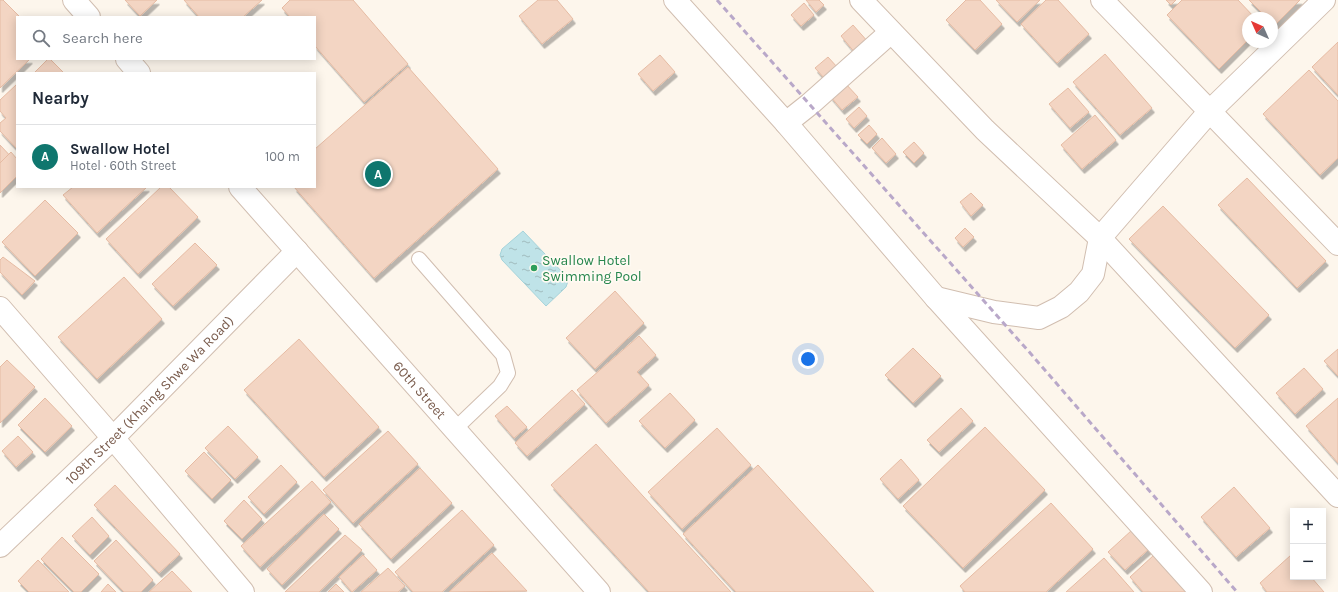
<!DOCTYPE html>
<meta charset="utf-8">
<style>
:root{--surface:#fff;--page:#f6f6f7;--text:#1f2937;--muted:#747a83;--line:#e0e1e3;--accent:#0f766e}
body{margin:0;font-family:Karla,sans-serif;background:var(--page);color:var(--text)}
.controls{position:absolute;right:12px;bottom:12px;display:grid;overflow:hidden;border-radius:0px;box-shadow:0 2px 10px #0003}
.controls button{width:36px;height:36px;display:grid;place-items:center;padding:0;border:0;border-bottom:1px solid var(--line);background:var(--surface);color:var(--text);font:20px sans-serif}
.compass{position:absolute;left:1242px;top:12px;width:36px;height:36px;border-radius:50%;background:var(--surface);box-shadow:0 2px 10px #0003;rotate:315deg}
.you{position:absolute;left:808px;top:359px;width:14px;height:14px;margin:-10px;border:3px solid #fff;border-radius:50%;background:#1a73e8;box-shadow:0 0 0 6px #1a73e833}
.badge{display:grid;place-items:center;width:26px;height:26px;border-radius:50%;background:var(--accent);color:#fff;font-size:13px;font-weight:700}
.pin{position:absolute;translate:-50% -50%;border:2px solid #fff;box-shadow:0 1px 4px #0006}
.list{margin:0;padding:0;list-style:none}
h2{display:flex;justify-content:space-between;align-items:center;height:52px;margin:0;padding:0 16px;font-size:17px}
h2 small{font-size:13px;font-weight:400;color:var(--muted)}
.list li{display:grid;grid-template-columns:26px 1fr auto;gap:12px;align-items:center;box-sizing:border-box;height:64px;padding:0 16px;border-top:1px solid var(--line)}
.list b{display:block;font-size:15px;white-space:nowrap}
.list p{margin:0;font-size:13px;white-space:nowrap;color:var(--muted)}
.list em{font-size:13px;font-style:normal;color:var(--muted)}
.icon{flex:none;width:22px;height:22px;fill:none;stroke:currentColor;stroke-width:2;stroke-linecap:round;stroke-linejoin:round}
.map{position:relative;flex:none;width:1338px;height:592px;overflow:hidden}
.search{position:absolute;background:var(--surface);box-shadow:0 2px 10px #0003;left:16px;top:16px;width:300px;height:44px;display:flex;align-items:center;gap:10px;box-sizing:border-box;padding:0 14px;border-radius:0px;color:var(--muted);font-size:15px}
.panel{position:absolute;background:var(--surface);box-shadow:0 2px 10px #0003;left:16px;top:72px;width:300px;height:116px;border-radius:0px}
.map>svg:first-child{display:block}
</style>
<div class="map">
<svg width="1338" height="592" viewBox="0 0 1338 592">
<defs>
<pattern id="water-ripples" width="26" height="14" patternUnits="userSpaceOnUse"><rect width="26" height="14" fill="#bfe3e8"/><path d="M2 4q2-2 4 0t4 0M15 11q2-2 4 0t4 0" fill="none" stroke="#a0bbbe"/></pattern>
<filter id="shadow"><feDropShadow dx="2.5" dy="4.5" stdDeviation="0" flood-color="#0004"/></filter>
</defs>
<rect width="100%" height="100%" fill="#fdf6ec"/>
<!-- water -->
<path fill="url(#water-ripples)" stroke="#a5d3da" d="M523 231 566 276 568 281 566 287 546 306 502 260 500 255 502 249Z"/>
<!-- building -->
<g fill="#f3d5c3" stroke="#e6bba3" filter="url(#shadow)">
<path d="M0 0H3L20 17H17V59H30L0 88Z"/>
<path d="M125 0H157L140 16Z"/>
<path d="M184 0H262L243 17H199Z"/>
<path d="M290 0H353L408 64 364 102 315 46V17H290L282 8Z"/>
<path d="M538 0H557L573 19 542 44 519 16Z"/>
<path d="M806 0H819L824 5 816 12Z"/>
<path d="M966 0H980L1002 24 975 50 946 20Z"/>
<path d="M996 0H1040L1017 22Z"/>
<path d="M1046 0H1058L1089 34 1057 63 1021 24Z"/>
<path d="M1166 0H1176L1171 5Z"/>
<path d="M1182 0H1238L1255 18H1248V40L1219 69 1167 15Z"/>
<path d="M1249 0H1300L1274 26 1272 24V18H1267Z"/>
<path d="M804 3 814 15 801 26 791 15Z"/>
<path d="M853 25 869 43 856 54 841 36Z"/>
<path d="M1338 42V95L1312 67Z"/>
<path d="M1105 54 1152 108 1120 135 1073 82Z"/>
<path d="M660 55 675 72 653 91 638 74Z"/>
<path d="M828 57 838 68 825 79 815 68Z"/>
<path d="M48 59H50L64 73H34Z"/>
<path d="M408 67 498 169 374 278 294 187H315V149Z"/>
<path d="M1309 70 1338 101V158L1320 175 1263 114Z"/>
<path d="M845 83 858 97 842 110 830 96Z"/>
<path d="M17 84V149L0 131V123L6 118 0 111V100Z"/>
<path d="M1068 88 1089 112 1070 128 1049 104Z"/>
<path d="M859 107 867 116 854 128 846 119Z"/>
<path d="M1095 115 1116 140 1082 169 1061 145Z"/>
<path d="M869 125 877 134 867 144 858 135Z"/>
<path d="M882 138 896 154 886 163 872 148Z"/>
<path d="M914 142 924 153 914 163 903 152Z"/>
<path d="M0 145 15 161 0 175Z"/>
<path d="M11 152 17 159V176L0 193V163Z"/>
<path d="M1247 178 1326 261 1297 288 1218 205Z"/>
<path d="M73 187H147L97 233 63 195Z"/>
<path d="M161 187H169L198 217 138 274 106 239Z"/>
<path d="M971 193 983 205 971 216 960 202Z"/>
<path d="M45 200 78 233 35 276 2 242Z"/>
<path d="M1163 206 1269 315 1235 348 1129 239Z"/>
<path d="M965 228 974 237 963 247 955 238Z"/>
<path d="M195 243 217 265 173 306 152 284Z"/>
<path d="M3 257 35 281 22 295 0 272V260Z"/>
<path d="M124 277 162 319 97 379 58 337Z"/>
<path d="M615 291 644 323 595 369 566 338Z"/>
<path d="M639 336 656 355 637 372 649 385 606 423 577 390Z"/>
<path d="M299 339 379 427 324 477 244 390Z"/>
<path d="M913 348 941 376 913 403 885 375Z"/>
<path d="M1338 349V376L1324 361Z"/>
<path d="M7 360 35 387 0 423V367Z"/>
<path d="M1304 368 1323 389 1295 414 1276 393Z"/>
<path d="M572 390 585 404 527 456 515 443Z"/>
<path d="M670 393 695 420 665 448 639 421Z"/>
<path d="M45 398 72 426 45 452 18 425Z"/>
<path d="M1338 398V463L1306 426Z"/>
<path d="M507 406 527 427 514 438 495 416Z"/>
<path d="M961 408 973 421 939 452 927 440Z"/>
<path d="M228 426 258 457 235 479 205 448Z"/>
<path d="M985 427 1045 490 963 568 903 506Z"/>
<path d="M717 428 751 465 682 529 648 492Z"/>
<path d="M388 431 418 464 353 523 323 490Z"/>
<path d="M18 436 33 452 16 467 2 451Z"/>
<path d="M596 444 643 496 731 592H649L551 485Z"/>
<path d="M204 452 231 480 212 499 185 471Z"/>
<path d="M901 459 919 480 898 499 880 479Z"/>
<path d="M281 465 297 482 264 514 248 497Z"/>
<path d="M758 465 874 592H736L683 534Z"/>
<path d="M420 468 452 503 391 559 359 524Z"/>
<path d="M312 481 331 502 260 567 241 546Z"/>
<path d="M115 485 180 554 159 573 94 505Z"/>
<path d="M1234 487 1270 528 1236 557 1201 517Z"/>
<path d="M244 500 262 519 242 539 224 521Z"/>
<path d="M1051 503 1093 549 1046 592H965L960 586Z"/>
<path d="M462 510 494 545 442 592H413L395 572Z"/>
<path d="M324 514 339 529 282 585 267 569Z"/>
<path d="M92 517 109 536 90 555 72 536Z"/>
<path d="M1132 530 1149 549 1125 570 1108 552Z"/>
<path d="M345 535 362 550 319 592H285Z"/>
<path d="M62 537 99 574 81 592H74L41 559Z"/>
<path d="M116 540 153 580 141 592H124L94 561Z"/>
<path d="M492 553 527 591 449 592Z"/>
<path d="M363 555 377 570 352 592 339 577Z"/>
<path d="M1154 555 1186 592H1143L1130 577Z"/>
<path d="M1291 555 1293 557V577H1311L1324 592H1267L1260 583Z"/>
<path d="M1104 558 1134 592H1066Z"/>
<path d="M38 560 69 592H29L18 581Z"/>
<path d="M388 568 405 586 398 592H361Z"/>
<path d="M172 571 192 592H149Z"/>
<path d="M108 584 116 592H101Z"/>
<path d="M336 584 344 592H328Z"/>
</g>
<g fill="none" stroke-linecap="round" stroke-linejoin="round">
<!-- service casing -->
<g stroke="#d1beb0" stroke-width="16">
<path id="service" d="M419 259 503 355 508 373 500 386 455 429"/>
</g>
<!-- minor casing -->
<g stroke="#d1beb0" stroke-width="24">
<g id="minor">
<path d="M74 0 89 17"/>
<path d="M675 0 786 123 936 298 1201 592"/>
<path d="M861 0 985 130 1100 238 1338 496"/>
<path d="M1102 0 1338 244"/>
<path d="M127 59 139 73"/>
<path d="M786 123 810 104 891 32"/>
<path id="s1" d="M240 187 599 592"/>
<path d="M936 298 994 312 1039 318 1061 307 1079 292 1093 274 1100 238 1209 112 1324 0"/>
<path d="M0 308 113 438 243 592"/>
<path id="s2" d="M0 546 113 438 297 251"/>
</g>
</g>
<!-- service -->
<use href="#service" stroke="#fff" stroke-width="14"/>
<!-- minor -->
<use href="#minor" stroke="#fff" stroke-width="22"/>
<!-- rail -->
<path stroke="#b9a8c9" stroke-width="3" stroke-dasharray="6 4" stroke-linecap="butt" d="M717 0 1031 354 1237 592"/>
</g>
<!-- markers -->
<circle fill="#2e9e5b" stroke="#fffaf3" stroke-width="1.5" cx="534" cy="268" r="4"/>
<g text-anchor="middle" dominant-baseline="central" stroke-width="3.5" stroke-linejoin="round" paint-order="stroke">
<!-- leisure labels -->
<g font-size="14" fill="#27864d" stroke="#fffaf3" text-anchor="start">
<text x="542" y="260">Swallow Hotel<tspan x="542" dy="16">Swimming Pool</tspan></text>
</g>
<!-- street labels -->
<g font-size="14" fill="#7a5c4d" stroke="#fffaf3">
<text stroke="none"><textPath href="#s1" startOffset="271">60th Street</textPath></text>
<text stroke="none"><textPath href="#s2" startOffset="209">109th Street (Khaing Shwe Wa Road)</textPath></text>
</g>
</g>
</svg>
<div class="controls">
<button>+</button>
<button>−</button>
</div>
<svg class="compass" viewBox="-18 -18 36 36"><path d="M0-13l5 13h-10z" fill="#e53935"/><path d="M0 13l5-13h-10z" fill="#747a83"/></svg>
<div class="you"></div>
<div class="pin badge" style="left:378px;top:174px">A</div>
<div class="search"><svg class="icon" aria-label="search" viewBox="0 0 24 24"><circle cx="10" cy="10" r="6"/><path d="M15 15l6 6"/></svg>Search here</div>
<section class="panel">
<h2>Nearby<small></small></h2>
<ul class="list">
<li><span class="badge">A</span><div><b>Swallow Hotel</b><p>Hotel · 60th Street</p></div><em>100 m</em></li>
</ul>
</section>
</div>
